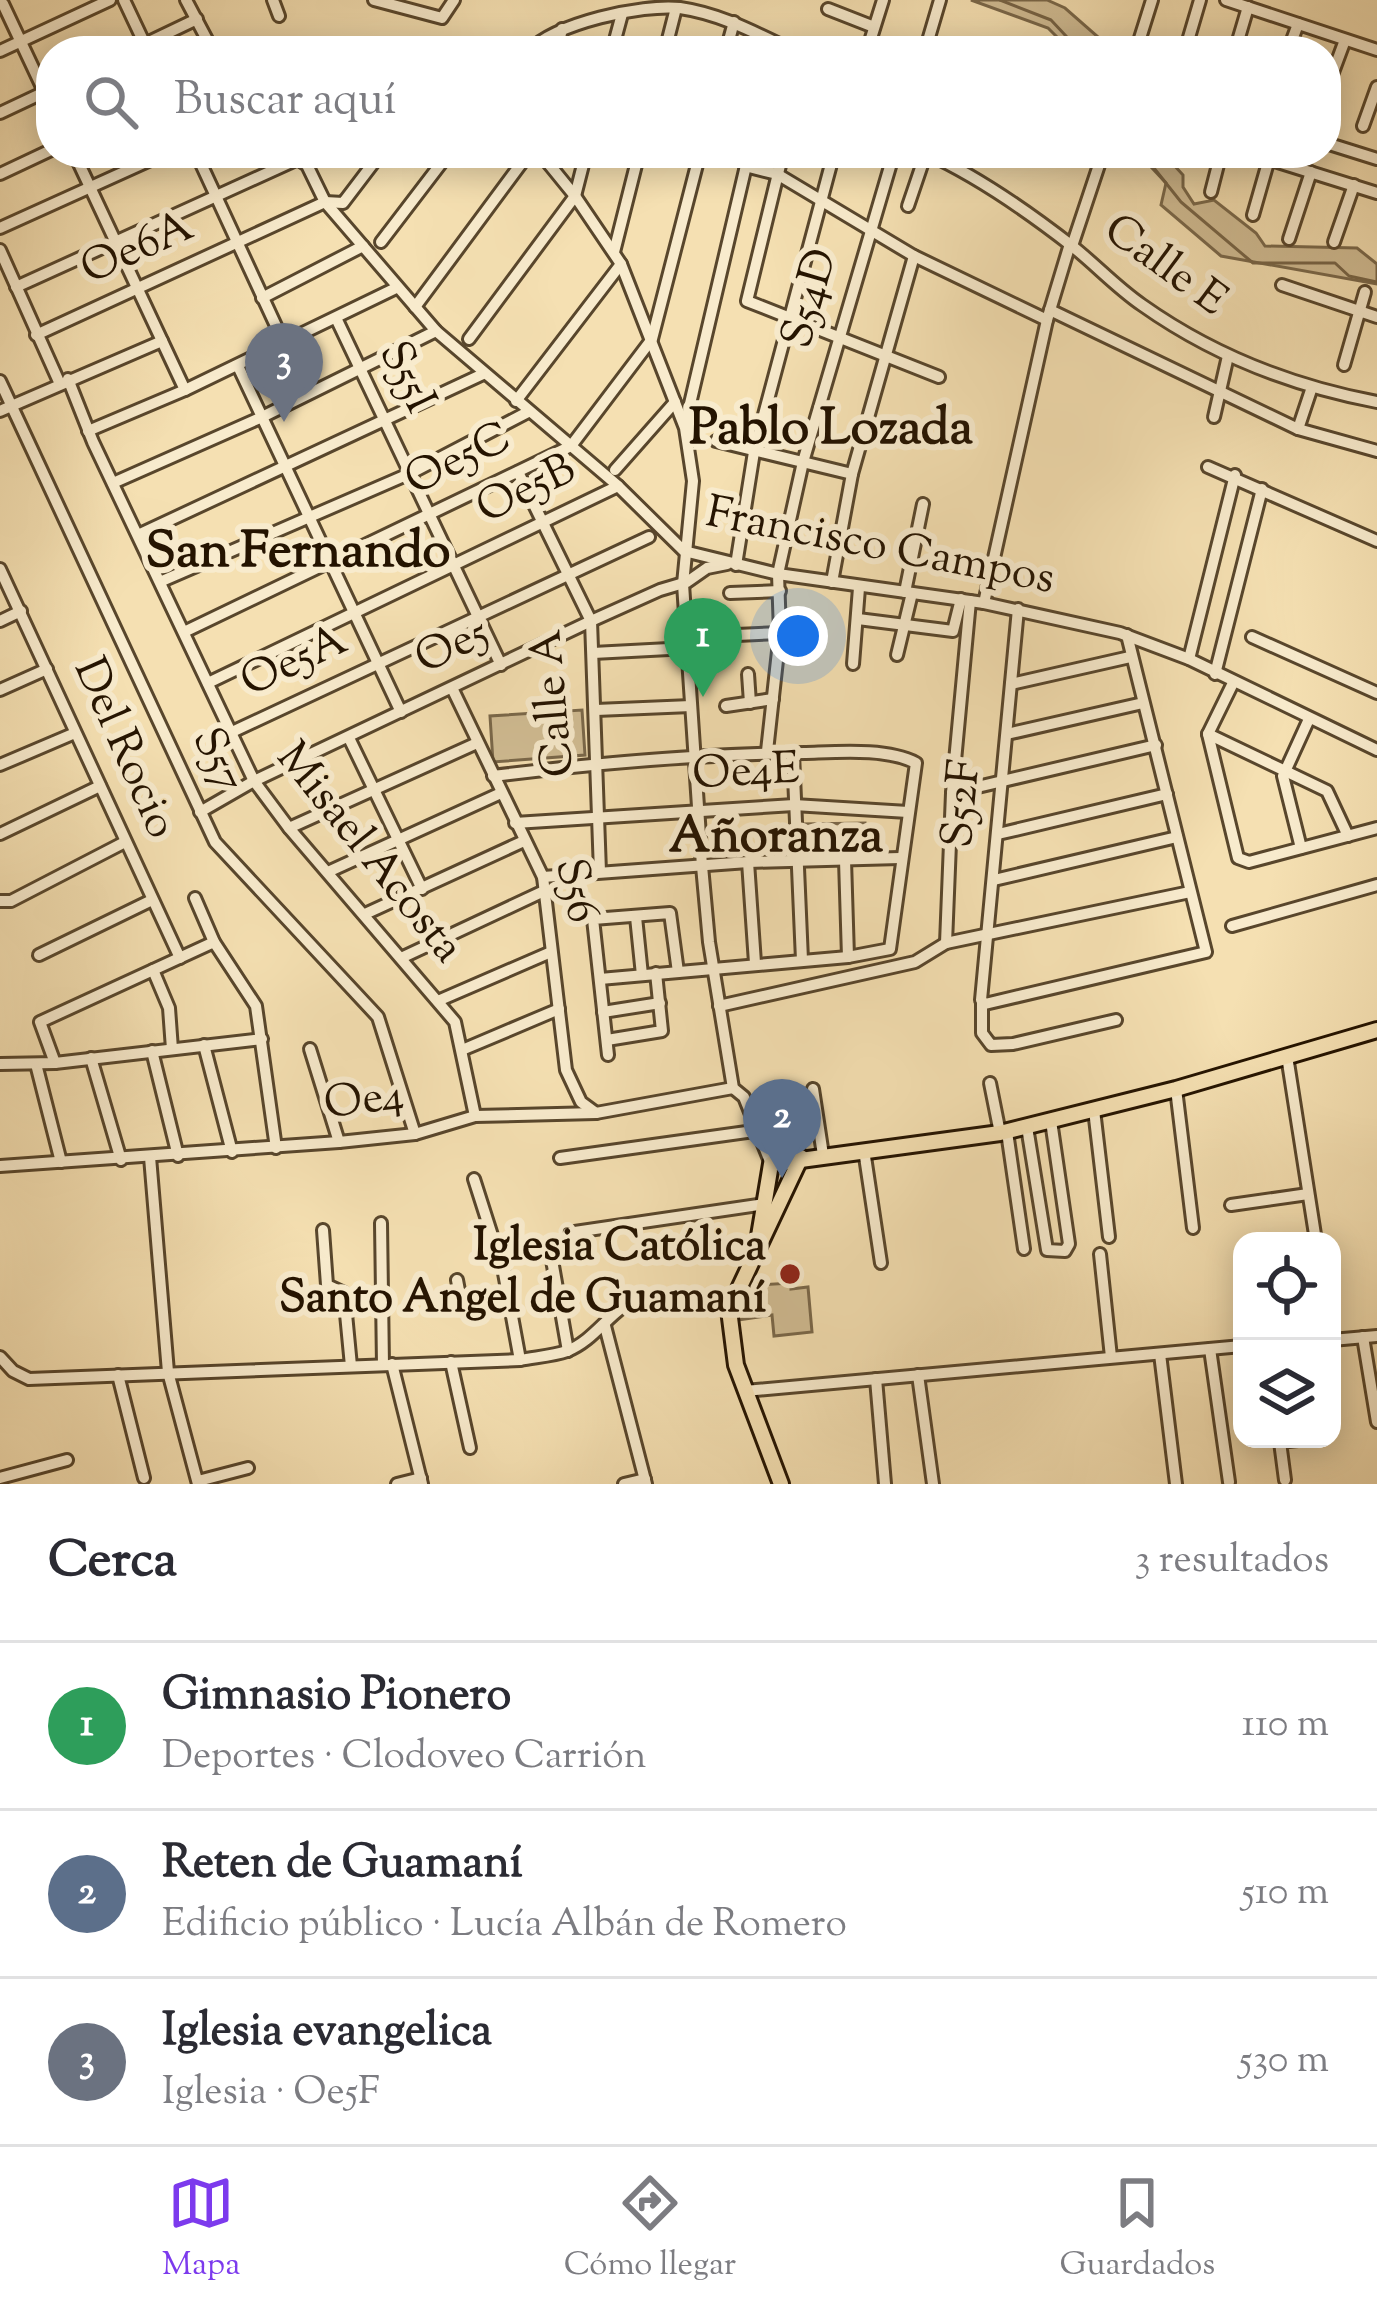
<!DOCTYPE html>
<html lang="es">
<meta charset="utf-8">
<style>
:root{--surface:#fff;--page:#f7f7f7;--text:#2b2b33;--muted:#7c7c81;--line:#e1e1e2;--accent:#7c3aed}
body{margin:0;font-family:"Sorts Mill Goudy",serif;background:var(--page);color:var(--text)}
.controls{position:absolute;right:36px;bottom:36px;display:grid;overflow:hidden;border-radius:24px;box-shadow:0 6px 30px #0003}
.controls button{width:108px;height:108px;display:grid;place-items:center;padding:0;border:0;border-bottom:3px solid var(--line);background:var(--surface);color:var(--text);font:60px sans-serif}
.you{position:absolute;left:798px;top:636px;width:42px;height:42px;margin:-30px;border:9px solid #fff;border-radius:50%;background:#1a73e8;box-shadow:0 0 0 18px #1a73e833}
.badge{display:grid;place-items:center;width:78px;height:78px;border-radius:50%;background:var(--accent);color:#fff;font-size:39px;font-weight:700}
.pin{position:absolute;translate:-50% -99px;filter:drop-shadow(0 3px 6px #0008)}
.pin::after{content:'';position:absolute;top:63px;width:42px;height:36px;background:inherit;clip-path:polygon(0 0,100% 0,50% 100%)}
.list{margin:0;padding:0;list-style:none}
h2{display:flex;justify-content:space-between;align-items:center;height:156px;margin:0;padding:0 48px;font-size:51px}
h2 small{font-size:39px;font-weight:400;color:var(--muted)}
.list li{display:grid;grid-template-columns:78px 1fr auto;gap:36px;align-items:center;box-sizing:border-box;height:168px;padding:0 48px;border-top:3px solid var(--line)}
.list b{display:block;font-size:45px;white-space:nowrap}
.list p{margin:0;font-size:39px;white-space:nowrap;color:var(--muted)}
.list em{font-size:39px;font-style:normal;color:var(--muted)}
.icon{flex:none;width:66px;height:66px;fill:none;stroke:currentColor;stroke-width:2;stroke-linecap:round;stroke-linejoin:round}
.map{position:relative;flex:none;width:1377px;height:1484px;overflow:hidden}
.search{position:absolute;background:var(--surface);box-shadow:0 6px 30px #0003;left:36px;right:36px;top:36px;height:132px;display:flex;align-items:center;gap:30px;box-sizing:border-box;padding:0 42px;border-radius:48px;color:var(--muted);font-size:45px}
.sheet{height:660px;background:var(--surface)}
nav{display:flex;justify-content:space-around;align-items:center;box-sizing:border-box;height:168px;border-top:3px solid var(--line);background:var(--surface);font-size:33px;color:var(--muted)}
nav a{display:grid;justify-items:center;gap:6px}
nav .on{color:var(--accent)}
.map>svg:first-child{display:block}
</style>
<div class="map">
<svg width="1377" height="1484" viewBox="0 0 1377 1484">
<rect width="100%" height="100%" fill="#f5e0b2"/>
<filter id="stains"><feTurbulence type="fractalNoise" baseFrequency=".00167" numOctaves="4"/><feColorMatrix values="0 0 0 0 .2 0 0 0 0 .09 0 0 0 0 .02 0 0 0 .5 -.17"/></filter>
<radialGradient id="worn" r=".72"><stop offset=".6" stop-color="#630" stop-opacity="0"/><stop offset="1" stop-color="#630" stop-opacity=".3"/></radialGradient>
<!-- green -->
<g fill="#d1bd94" stroke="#7a684a" stroke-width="3">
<path d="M971 0H1047L1065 8 1114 51H1071L1048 28Z"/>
<path d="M1138 153H1163L1183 175V187L1194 204 1214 200 1256 233 1265 246 1357 248 1377 264V284L1221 256 1161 205 1166 183Z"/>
<path d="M582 710 585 755 493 762 490 716Z"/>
<path d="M865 823V853H802V824Z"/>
<path d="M791 1283V1289L808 1287 812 1332 774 1336 772 1315 738 1320 737 1309 758 1306 760 1285Z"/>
</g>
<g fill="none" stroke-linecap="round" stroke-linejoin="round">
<!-- stream -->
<g stroke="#776446" stroke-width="3">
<path d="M1000 0 1051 20 1080 51"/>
<path d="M1142 153 1181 202 1253 263H1335L1349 276 1377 282"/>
</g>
<!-- minor casing -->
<g stroke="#58462c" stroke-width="16">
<g id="minor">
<path d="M124 0 148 51"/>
<path d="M186 0 213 51"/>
<path d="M273 0 279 16"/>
<path d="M374 0 442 18 454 0"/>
<path d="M1226 0 1377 50"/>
<path d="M3 4 51 106"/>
<path d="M828 9 874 27"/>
<path d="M0 51 110 0"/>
<path d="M130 51 197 19"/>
<path d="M529 51C556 23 641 4 680 8 715 13 746 28 777 43L775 51"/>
<path d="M557 51 562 29"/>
<path d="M612 51 622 14"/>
<path d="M665 51 676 8"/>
<path d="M726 51 734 22"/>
<path d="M867 51 883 0"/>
<path d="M925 51 940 0"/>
<path d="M1136 51 1152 0"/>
<path d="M1185 51 1200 0"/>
<path d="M1235 51 1248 7"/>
<path d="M1288 51 1298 24"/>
<path d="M1326 91 1345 40"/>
<path d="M0 113 51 89"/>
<path d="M1363 126 1377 87"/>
<path d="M1326 143 1377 159"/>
<path d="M74 153 185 390"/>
<path d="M196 153 283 341"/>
<path d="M299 153 298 159 307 165 325 202 436 331 617 485 684 551 778 574 984 603 1120 633 1189 659 1377 750"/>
<path d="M540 153 575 196 621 264 685 428 693 481 683 584 702 866 709 942 733 1088 744 1097 771 1164"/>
<path d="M783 153 747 301 939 377"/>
<path d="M926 153C977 176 1027 211 1072 246 1096 265 1117 288 1142 305 1214 356 1292 386 1377 402"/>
<path d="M1249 153 1377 193"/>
<path d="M745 166 777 174 914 256 1047 320"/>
<path d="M0 174 51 150"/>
<path d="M1211 192 1221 153"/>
<path d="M908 206 926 153"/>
<path d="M1253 215 1269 159"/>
<path d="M0 228 166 153"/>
<path d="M1289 239 1311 172"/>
<path d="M381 242 449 153"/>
<path d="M1334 242 1354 185"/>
<path d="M1072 246 1103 153"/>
<path d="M0 250 60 384"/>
<path d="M614 252 639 153"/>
<path d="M1282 285 1377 317"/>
<path d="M16 287 298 159"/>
<path d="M262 298 363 246"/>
<path d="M415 307 529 153"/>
<path d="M1050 310 1298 429 1377 451"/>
<path d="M336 318 501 665"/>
<path d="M36 335 325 202 343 203 381 153"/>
<path d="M469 339 575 196 586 153"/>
<path d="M1344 365 1365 292"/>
<path d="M238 366 401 712"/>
<path d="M68 379 93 442 254 781 289 828 455 1022 475 1116"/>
<path d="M0 381 215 842 378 1017 415 1134"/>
<path d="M516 401 621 264"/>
<path d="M0 411 162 341"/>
<path d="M1214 417 1228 356"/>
<path d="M685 425 749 153"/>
<path d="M1298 429 1312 387"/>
<path d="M88 431 185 390 396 288"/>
<path d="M716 441 852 474"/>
<path d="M1208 467 1377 541"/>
<path d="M615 470 675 402"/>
<path d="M518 472 591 621 600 872"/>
<path d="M113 483 260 418 436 331"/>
<path d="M140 534 483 374"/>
<path d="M736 565 754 452 834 153"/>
<path d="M0 569 180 958"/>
<path d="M162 581 411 473 528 412"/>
<path d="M832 582 852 474 914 256"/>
<path d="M905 592 923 504"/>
<path d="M730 593 780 591"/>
<path d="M984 603 1047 320 1070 244"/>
<path d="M1018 609 981 1000 985 1004 1206 952 1127 635"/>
<path d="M858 619 953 631 961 599"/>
<path d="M0 621 21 611"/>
<path d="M184 632 571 446 652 339 700 153"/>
<path d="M737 635 780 633"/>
<path d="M1252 637 1377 693"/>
<path d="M593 653 688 648"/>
<path d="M897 655 912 593"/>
<path d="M1189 659 1235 475"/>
<path d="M853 664 859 588"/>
<path d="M748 674 750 703"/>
<path d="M1215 674 1262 489"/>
<path d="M208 683 618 486"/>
<path d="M1233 683 1208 734 1238 858 1249 862 1377 828"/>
<path d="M1011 684 1130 657"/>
<path d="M0 690 47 669"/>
<path d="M453 690 543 877 566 1070 581 1102 596 1113"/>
<path d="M726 706 773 699"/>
<path d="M596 710 691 706"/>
<path d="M232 732 649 537"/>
<path d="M1007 734 1143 703"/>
<path d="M1208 734 1327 791 1348 836"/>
<path d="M349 738 422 889"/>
<path d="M767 751 780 633 778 574 803 462 894 153"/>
<path d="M793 753 802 960"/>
<path d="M0 765 75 733"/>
<path d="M493 776C597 763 701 754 806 753 839 752 887 748 916 763L890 949 848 957 600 979"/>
<path d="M952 793 1156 745"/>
<path d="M200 812 254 781 591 621 660 590 687 582 707 568 727 564"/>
<path d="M515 823 794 805 908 812"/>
<path d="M289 828 477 743"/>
<path d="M0 834 100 786"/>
<path d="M998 834 1167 794"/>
<path d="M1301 848 1283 776 1309 719"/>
<path d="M845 860 848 957"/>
<path d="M748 862 755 963"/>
<path d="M330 871 501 793"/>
<path d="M543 877 748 862 900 858"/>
<path d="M994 880 1177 837"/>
<path d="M195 898 214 942 256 1006 276 1148"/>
<path d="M0 901H11L125 842"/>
<path d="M365 914 524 841"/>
<path d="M636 917 642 975"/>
<path d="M1232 926 1377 885"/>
<path d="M946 943 952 793 970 601"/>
<path d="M39 955 152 900"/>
<path d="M401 958 544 891"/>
<path d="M153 970 169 1008 172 1049"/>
<path d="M440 1000 551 952"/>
<path d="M982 1002V1033L991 1045 1013 1044 1116 1020"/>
<path d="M719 1006 915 962 946 943 1190 892"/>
<path d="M603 1012 660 1003"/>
<path d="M607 1040 662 1031 656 973"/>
<path d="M204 1045 232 1152"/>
<path d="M310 1049 339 1142"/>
<path d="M462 1050 559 1009"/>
<path d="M152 1051 178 1156"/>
<path d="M608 1055 593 919 670 913 678 972"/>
<path d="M1287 1056 1316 1241"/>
<path d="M91 1058 121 1160"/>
<path d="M55 1063 40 1022 214 942"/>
<path d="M0 1064 55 1063 262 1039"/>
<path d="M36 1064 61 1162"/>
<path d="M990 1083 1000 1133"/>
<path d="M813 1089 823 1155"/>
<path d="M1176 1089 1193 1228"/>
<path d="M1094 1110 1109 1237"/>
<path d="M1027 1127 1047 1250 1065 1251 1069 1244 1051 1121"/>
<path d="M1007 1132 1024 1249"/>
<path d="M864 1150 881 1263"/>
<path d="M150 1157 168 1372 198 1484"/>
<path d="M560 1158 761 1130"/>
<path d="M0 1166 339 1142 415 1134 475 1116 596 1113 733 1088"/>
<path d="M474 1179 504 1273 520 1360"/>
<path d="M1231 1205 1308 1194"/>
<path d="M381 1223 383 1365"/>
<path d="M323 1230 327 1285 344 1293 351 1366"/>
<path d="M568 1233 765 1204"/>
<path d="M1100 1254 1111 1357"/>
<path d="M552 1260 568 1351"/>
<path d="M457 1280 460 1296 509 1297"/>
<path d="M605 1326 646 1484"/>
<path d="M1363 1337 1377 1422"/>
<path d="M1332 1340 1377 1336"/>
<path d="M1210 1349 1229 1482"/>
<path d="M1160 1354 1176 1484"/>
<path d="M0 1357 13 1371 29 1379 520 1360C535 1357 553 1356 567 1351 598 1339 613 1304 644 1297 672 1291 702 1304 729 1310"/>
<path d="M451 1362 470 1448"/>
<path d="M392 1364 422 1484"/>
<path d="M118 1375 144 1478"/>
<path d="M918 1375 933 1484"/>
<path d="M876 1379 885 1484"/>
<path d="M745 1391 1242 1346"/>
<path d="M0 1478 67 1460"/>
<path d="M1285 1480 1280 1442 1307 1439"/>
<path d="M198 1481 248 1468"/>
<path d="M397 1484 421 1478"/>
<path d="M624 1484 645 1479"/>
</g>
</g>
<!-- major casing -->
<g stroke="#241300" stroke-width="20">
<g id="major">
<path d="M758 1242 771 1164 1000 1133 1176 1089 1377 1030"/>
<path d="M781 1484 736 1365 729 1310 801 1157"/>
</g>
</g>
<!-- minor -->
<use href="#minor" stroke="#f8ebcd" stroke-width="10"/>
<!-- major -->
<use href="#major" stroke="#f5e0b2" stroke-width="14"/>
</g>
<!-- markers -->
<circle fill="#8f2418" stroke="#f8ebcd" stroke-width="4.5" cx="790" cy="1274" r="12"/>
<g text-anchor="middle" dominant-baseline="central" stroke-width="12" stroke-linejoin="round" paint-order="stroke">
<!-- street labels -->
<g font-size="45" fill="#241300" stroke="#f8ebcd">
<text transform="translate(138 250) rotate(-24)">Oe6A</text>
<text transform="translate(1164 267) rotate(36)">Calle E</text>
<text transform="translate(812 299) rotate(-74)">S54D</text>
<text transform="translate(405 378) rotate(64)">S55I</text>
<text transform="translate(459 461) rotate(-26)">Oe5C</text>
<text transform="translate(527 491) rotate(-26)">Oe5B</text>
<text transform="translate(880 548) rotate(11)">Francisco Campos</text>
<text transform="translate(453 648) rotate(-25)">Oe5</text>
<text transform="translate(295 663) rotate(-25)">Oe5A</text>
<text transform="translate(555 703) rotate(-95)">Calle A</text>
<text transform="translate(123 749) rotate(66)">Del Rocio</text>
<text transform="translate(216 761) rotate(65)">S57</text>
<text transform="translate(746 774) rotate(-3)">Oe4E</text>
<text transform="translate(964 804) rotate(-85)">S52F</text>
<text transform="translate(368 854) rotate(51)">Misael Acosta</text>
<text transform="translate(574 891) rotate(77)">S56</text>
<text transform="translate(364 1102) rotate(-7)">Oe4</text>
</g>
<!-- poi labels -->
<g font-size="45" font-weight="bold" fill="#241300" stroke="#f8ebcd" text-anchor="end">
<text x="766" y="1248">Iglesia Católica<tspan x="766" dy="52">Santo Angel de Guamaní</tspan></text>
</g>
<!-- quarter labels -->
<g font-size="51" font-weight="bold" fill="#241300" stroke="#f8ebcd">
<text x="831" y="430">Pablo Lozada</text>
<text x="298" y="553">San Fernando</text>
<text x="776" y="838">Añoranza</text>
</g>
</g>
<rect width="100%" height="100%" filter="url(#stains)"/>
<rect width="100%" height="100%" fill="url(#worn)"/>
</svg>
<div class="controls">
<button><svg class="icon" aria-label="locate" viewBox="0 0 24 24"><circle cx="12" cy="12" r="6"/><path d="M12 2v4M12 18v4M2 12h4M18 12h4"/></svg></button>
<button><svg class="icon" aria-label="layers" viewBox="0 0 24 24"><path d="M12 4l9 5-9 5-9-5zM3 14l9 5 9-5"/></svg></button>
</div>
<div class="you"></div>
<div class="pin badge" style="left:703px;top:697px;background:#2e9e5b">1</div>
<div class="pin badge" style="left:782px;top:1178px;background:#5c6f8a">2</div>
<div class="pin badge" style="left:284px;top:422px;background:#6b7280">3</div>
<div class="search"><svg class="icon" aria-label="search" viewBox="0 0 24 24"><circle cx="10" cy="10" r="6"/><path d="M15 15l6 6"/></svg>Buscar aquí</div>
</div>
<section class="sheet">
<h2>Cerca<small>3 resultados</small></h2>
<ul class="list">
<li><span class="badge" style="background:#2e9e5b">1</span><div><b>Gimnasio Pionero</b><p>Deportes · Clodoveo Carrión</p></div><em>110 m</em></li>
<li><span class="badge" style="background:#5c6f8a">2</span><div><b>Reten de Guamaní</b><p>Edificio público · Lucía Albán de Romero</p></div><em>510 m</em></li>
<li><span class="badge" style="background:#6b7280">3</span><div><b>Iglesia evangelica</b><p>Iglesia · Oe5F</p></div><em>530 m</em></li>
</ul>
</section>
<nav>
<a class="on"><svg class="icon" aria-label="map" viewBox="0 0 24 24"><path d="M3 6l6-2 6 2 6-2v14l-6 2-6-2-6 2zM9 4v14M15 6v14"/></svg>Mapa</a>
<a><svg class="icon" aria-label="directions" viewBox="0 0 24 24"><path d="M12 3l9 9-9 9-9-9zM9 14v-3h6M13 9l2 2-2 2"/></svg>Cómo llegar</a>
<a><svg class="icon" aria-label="saved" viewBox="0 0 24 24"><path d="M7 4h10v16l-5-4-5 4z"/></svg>Guardados</a>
</nav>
